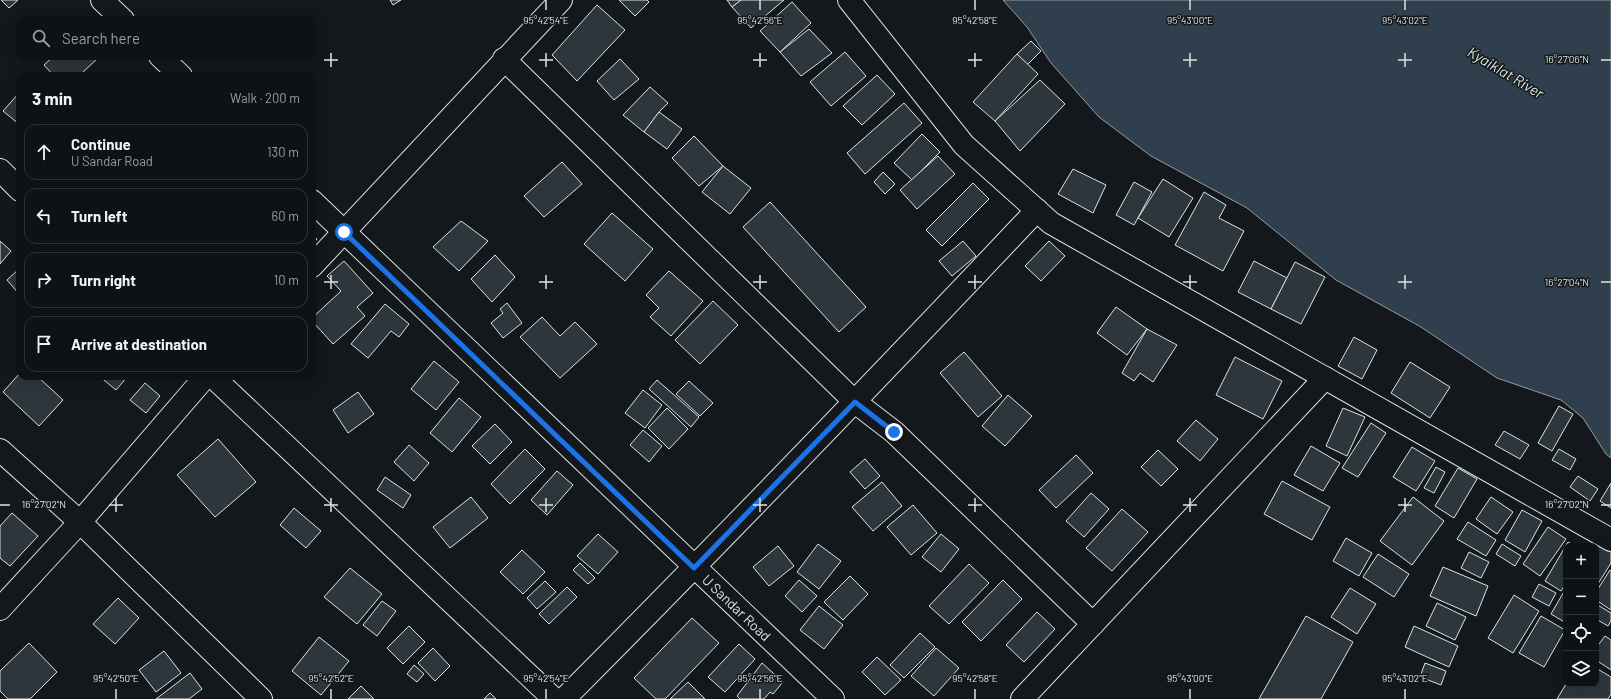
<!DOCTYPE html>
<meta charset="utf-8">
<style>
:root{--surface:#0f1215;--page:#1d2022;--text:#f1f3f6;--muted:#9b9ea0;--line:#2f3234}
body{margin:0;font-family:Barlow,sans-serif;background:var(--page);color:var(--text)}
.controls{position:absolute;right:12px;bottom:12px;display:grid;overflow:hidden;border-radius:8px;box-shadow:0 4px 16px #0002}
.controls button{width:36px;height:36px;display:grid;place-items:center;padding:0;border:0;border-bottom:1px solid var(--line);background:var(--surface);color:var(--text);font:20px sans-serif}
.stop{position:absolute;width:12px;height:12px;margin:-9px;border:3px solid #1a73e8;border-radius:50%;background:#fff}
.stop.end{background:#1a73e8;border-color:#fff;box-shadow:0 1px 4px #0008}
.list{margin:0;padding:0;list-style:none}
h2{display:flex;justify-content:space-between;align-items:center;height:52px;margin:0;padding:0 16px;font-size:17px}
h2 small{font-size:13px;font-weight:400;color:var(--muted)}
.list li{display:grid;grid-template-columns:26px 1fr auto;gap:12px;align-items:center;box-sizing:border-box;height:56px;margin:0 8px 8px;padding:0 8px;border:1px solid var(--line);border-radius:12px}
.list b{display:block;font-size:15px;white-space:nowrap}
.list p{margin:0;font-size:13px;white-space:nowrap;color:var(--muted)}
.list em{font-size:13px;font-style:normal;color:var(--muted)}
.icon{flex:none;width:22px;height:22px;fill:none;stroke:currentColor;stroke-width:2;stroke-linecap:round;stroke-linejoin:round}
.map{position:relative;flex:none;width:1611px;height:699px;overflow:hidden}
.search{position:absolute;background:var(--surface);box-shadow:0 4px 16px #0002;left:16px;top:16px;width:300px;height:44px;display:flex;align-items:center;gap:10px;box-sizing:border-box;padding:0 14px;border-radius:12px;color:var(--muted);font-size:15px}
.panel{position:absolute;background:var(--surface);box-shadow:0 4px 16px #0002;left:16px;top:72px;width:300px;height:308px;border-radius:12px}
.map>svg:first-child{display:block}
</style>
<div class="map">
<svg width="1611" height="699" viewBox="0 0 1611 699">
<rect width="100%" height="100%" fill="#14181c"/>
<!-- water -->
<path fill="#2f3f4d" stroke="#939e99" d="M1003 0H1611V458L1606 454 1583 418 1561 400 1497 378 1421 327 1336 280 1247 208 1151 156 1099 117 1051 63 1027 27Z"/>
<!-- building -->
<g fill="#2c363c" stroke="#d8e6dc">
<path d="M1 0H18L9 8Z"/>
<path d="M390 0H401L393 5Z"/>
<path d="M619 0H647L649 2 635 16Z"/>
<path d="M727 0H741L732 7Z"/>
<path d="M741 0H784L751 28 732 7Z"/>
<path d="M792 2 811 23 780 52 760 31Z"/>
<path d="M597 5 625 30 577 81 552 55Z"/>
<path d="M809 29 832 53 801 76 780 52Z"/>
<path d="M1031 41 1041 51 1027 65 1017 54Z"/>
<path d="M845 52 866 76 831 106 810 82Z"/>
<path d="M1017 54 1038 74 995 121 973 102Z"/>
<path d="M54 56H100L79 76H54L44 65Z"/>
<path d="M620 59 639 79 614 100 597 81Z"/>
<path d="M877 75 895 94 862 125 843 106Z"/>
<path d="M1040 80 1065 104 1020 151 995 121Z"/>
<path d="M650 87 668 103 659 112 644 132 623 115Z"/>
<path d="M20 92V125L3 111Z"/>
<path d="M904 103 922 123 865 174 847 153Z"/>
<path d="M659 112 682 129 667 149 644 132Z"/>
<path d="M922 134 940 152 912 180 894 163Z"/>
<path d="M694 136 723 166 699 186 672 158Z"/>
<path d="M938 156 955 174 917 209 900 190Z"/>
<path d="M562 162 582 184 544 217 524 196Z"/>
<path d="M723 166 751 188 730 214 702 192Z"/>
<path d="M1073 169 1106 185 1093 213 1058 194Z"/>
<path d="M883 172 895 184 885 194 874 182Z"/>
<path d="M1163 179 1193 198 1169 237 1138 218Z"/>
<path d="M1134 182 1152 192 1134 225 1116 215Z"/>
<path d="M973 183 989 199 942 246 926 230Z"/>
<path d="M1204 192 1226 205 1219 218 1244 231 1223 271 1175 245Z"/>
<path d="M770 202 866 307 839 332 743 227Z"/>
<path d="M612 213 653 249 625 281 584 244Z"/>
<path d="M461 221 488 241 459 271 433 247Z"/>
<path d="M312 235 317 239 312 245Z"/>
<path d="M0 241 11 251 0 264Z"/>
<path d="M963 241 976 256 952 276 939 261Z"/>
<path d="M1049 241 1065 256 1041 281 1025 266Z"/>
<path d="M495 255 515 277 492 302 471 279Z"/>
<path d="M344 261 373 293 357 307 365 316 333 344 312 321V318L341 291 327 276Z"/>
<path d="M1254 261 1287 278 1271 309 1238 292Z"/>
<path d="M1295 262 1325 277 1301 324 1271 309Z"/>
<path d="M20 268V295L7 280Z"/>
<path d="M669 271 703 301 671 336 650 317 659 308 646 295Z"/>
<path d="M713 301 738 325 700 364 675 340Z"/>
<path d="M507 303 522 323 503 338 491 323 503 313 500 309Z"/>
<path d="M385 304 409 324 399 337 391 331 368 358 351 344Z"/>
<path d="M1116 307 1147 329 1127 355 1097 333Z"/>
<path d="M542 317 560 336 575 322 597 344 560 378 520 337Z"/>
<path d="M1147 329 1177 345 1153 382 1140 373 1134 381 1122 373Z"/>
<path d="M1354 337 1377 350 1362 379 1338 366Z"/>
<path d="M964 352 1002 396 978 417 940 373Z"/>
<path d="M1235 357 1282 381 1263 419 1216 395Z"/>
<path d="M434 361 459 382 436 410 411 389Z"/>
<path d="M1410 362 1450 387 1430 418 1391 393Z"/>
<path d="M20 373V376H37L63 400 39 426 3 392Z"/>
<path d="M99 376H128L116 390Z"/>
<path d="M273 376H282L277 380Z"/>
<path d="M292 376H301L297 380Z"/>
<path d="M657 380 699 417 691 427 649 389Z"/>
<path d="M689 381 713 403 700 416 676 394Z"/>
<path d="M145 383 160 396 146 413 130 400Z"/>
<path d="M643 390 662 405 645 428 625 413Z"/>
<path d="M358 392 374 414 348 433 333 410Z"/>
<path d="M1008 395 1032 416 1005 446 982 426Z"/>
<path d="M459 398 481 417 452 452 430 433Z"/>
<path d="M1559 406 1573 414 1552 451 1538 443Z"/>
<path d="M667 408 688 429 669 449 648 428Z"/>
<path d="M1343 408 1365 417 1347 456 1326 446Z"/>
<path d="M1196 420 1218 439 1200 461 1177 441Z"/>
<path d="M1371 423 1386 433 1358 477 1342 468Z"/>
<path d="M495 424 512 442 490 464 472 446Z"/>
<path d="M643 430 662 446 649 462 630 445Z"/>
<path d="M1504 431 1529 445 1520 459 1495 445Z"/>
<path d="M218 439 256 482 215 517 177 475Z"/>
<path d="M409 445 429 463 414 481 394 462Z"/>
<path d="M1311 446 1340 463 1323 491 1294 475Z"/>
<path d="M1412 447 1435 461 1416 491 1393 477Z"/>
<path d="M525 449 545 469 510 504 491 484Z"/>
<path d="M1559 449 1576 459 1570 470 1552 460Z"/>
<path d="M1158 450 1178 469 1161 486 1141 467Z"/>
<path d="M1076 455 1093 473 1056 508 1039 490Z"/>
<path d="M865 459 880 476 865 489 850 472Z"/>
<path d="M1436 467 1445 472 1434 493 1424 488Z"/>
<path d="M1458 468 1477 479 1454 518 1435 506Z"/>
<path d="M557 471 573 485 547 515 531 500Z"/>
<path d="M1578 476 1598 489 1590 501 1570 487Z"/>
<path d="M385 477 411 495 403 508 377 490Z"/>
<path d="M1282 481 1330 507 1312 540 1264 514Z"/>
<path d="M882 482 902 506 873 531 852 507Z"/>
<path d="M1611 483V508L1600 501Z"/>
<path d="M1091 493 1109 509 1084 537 1066 521Z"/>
<path d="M471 497 488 518 450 548 433 527Z"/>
<path d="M1413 497 1444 521 1412 565 1380 541Z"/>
<path d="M1491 497 1513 512 1497 534 1476 519Z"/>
<path d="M913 505 937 533 911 555 887 527Z"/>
<path d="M294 508 321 531 306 548 280 525Z"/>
<path d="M1122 509 1148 532 1112 571 1086 548Z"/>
<path d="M1522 510 1542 521 1525 552 1505 540Z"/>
<path d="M12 513 38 536 10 566 0 558V526Z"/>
<path d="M1468 522 1496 540 1486 556 1457 539Z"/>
<path d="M1548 527 1566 539 1540 576 1523 564Z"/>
<path d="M598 534 618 552 598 574 577 556Z"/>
<path d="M941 534 959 549 941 572 922 557Z"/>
<path d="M1346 538 1372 553 1359 576 1333 561Z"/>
<path d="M1595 541 1611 551V563L1596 587V546H1592Z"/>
<path d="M1568 542 1574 546H1566V583L1561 591 1545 581Z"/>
<path d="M818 544 841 561 819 589 797 572Z"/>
<path d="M1502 544 1521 556 1515 566 1496 554Z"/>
<path d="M778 546 794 566 769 586 753 567Z"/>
<path d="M522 550 545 572 523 594 500 572Z"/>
<path d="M1469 552 1489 562 1481 578 1461 568Z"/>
<path d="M1378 554 1409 574 1394 597 1363 577Z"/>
<path d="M580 563 595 578 588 584 573 570Z"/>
<path d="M969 564 989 583 949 624 929 606Z"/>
<path d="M1443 567 1488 586 1476 616 1430 596Z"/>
<path d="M350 568 382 594 357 624 324 597Z"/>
<path d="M1610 570 1611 571V610L1596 600V592Z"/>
<path d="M850 576 868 594 843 620 824 602Z"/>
<path d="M799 580 817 596 802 612 785 596Z"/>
<path d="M1003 580 1022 599 981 641 962 622Z"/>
<path d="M545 581 556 592 537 609 527 598Z"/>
<path d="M1539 584 1556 593 1549 606 1532 597Z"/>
<path d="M567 587 577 597 549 624 539 614Z"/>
<path d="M1350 588 1376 604 1357 634 1331 617Z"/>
<path d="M1566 588V623L1551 614Z"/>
<path d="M1514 595 1539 611 1513 653 1488 638Z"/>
<path d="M118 598 139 618 115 644 93 624Z"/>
<path d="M382 601 396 611 377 636 363 625Z"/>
<path d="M1437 603 1466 617 1455 640 1426 626Z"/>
<path d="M1596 604 1611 613V621L1608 626 1596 619Z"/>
<path d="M819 606 843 625 824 649 800 630Z"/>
<path d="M1037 612 1055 629 1024 662 1006 645Z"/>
<path d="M1306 616 1353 642 1321 699H1259Z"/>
<path d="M1541 616 1565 630 1544 667 1519 653Z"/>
<path d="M692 618 719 643 665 699H656L634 678Z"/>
<path d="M409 626 425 642 403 664 387 648Z"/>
<path d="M1414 626 1458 646 1449 667 1405 647Z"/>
<path d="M920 633 935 647 904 678 890 665Z"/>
<path d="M1605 636 1611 640V670L1596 660V648Z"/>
<path d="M319 637 349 661 321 695 292 671Z"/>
<path d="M29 643 57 672 30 699H8L0 691V671Z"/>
<path d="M739 644 755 659 725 692 708 677Z"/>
<path d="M433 648 450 666 435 681 418 663Z"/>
<path d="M936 648 959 668 934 696 911 676Z"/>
<path d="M164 651 181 673 156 692 139 670Z"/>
<path d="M877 657 901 680 885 695 862 672Z"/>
<path d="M762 663 783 682 773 694 770 692 764 699H740L737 696Z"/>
<path d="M1425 663 1446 671 1441 685 1420 677Z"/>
<path d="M414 665 424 674 417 682 407 674Z"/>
<path d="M1596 668 1611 677V694L1608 699H1557L1566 684H1596Z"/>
<path d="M190 673 202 689 189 699H156Z"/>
<path d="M688 682 705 699H670Z"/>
<path d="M361 686 374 699H348Z"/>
<path d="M490 693 496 699H484Z"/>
</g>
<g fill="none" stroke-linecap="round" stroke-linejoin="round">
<!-- minor casing -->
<g stroke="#d8e6dc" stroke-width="24">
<g id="minor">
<path d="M849 0 964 145 1051 223 1611 540"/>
<path d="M504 59 855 402 894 432 1093 624"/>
<path d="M0 170 20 190"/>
<path d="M312 266 561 0"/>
<path d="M212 376 554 699"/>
<path d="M0 450 80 522 261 699"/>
<path d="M0 609 80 522 206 376"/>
<path d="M564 699C724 538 881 375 1037 210"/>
<path d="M1022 699 1325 378"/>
</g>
</g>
<!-- major casing -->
<g stroke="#d8e6dc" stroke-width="24">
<g id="major">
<path d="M102 0 123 20"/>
<path d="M160 56 181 76"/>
<path id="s1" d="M312 201 833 699"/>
</g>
</g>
<!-- minor -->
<use href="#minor" stroke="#14181c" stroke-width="22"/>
<!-- major -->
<use href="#major" stroke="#14181c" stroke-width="22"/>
</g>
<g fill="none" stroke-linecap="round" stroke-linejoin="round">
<!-- route -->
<path stroke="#1a73e8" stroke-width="5" d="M344 232 694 568 855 402 894 432"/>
</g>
<!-- ticks -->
<path fill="none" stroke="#d8e6dc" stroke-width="1.5" d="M546 0V10M760 0V10M975 0V10M1190 0V10M1405 0V10M331 53V67M546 53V67M760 53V67M975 53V67M1190 53V67M1405 53V67M324 60H338M539 60H553M753 60H767M968 60H982M1183 60H1197M1398 60H1412M1601 60H1611M331 275V289M546 275V289M760 275V289M975 275V289M1190 275V289M1405 275V289M324 282H338M539 282H553M753 282H767M968 282H982M1183 282H1197M1398 282H1412M1601 282H1611M116 498V512M331 498V512M546 498V512M760 498V512M975 498V512M1190 498V512M1405 498V512M0 505H10M109 505H123M324 505H338M539 505H553M753 505H767M968 505H982M1183 505H1197M1398 505H1412M1601 505H1611M116 689V699M331 689V699M546 689V699M760 689V699M975 689V699M1190 689V699M1405 689V699"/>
<g text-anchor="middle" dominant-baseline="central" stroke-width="3" stroke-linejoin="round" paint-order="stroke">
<!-- street labels -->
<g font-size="14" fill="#d8e6dc" stroke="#14181c">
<text stroke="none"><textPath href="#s1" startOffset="588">U Sandar Road</textPath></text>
</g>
<!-- water labels -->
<g font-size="15" font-style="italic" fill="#d8e6dc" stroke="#14181c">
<text transform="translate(1506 72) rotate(31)">Kyaiklat River</text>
</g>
</g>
<g font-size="10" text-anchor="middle" fill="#d8e6dc" stroke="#14181c" stroke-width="3" stroke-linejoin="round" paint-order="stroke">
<text x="546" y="24">95°42'54"E</text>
<text x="760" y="24">95°42'56"E</text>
<text x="975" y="24">95°42'58"E</text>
<text x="1190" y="24">95°43'00"E</text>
<text x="1405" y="24">95°43'02"E</text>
<text x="1567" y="63">16°27'06"N</text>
<text x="1567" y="286">16°27'04"N</text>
<text x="44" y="508">16°27'02"N</text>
<text x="1567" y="508">16°27'02"N</text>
<text x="116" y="682">95°42'50"E</text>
<text x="331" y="682">95°42'52"E</text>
<text x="546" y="682">95°42'54"E</text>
<text x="760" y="682">95°42'56"E</text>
<text x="975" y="682">95°42'58"E</text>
<text x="1190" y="682">95°43'00"E</text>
<text x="1405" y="682">95°43'02"E</text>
</g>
</svg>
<div class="controls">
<button>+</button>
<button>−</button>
<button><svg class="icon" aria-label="locate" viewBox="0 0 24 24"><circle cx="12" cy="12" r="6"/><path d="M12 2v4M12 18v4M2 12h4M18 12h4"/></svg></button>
<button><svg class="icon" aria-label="layers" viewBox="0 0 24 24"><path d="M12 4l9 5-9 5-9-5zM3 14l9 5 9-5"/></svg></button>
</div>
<div class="stop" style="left:344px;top:232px"></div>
<div class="stop end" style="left:894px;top:432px"></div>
<div class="search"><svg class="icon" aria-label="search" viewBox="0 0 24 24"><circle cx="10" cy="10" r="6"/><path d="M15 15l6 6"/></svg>Search here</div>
<section class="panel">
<h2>3 min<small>Walk · 200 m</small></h2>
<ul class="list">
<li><svg class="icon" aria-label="ahead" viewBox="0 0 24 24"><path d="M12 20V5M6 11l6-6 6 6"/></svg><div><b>Continue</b><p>U Sandar Road</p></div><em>130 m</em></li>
<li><svg class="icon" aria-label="left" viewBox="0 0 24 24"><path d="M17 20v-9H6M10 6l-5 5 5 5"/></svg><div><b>Turn left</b></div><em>60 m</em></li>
<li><svg class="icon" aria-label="right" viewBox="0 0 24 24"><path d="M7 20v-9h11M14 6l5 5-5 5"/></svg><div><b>Turn right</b></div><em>10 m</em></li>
<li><svg class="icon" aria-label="arrive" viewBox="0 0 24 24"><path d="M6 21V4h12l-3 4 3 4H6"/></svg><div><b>Arrive at destination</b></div></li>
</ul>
</section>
</div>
